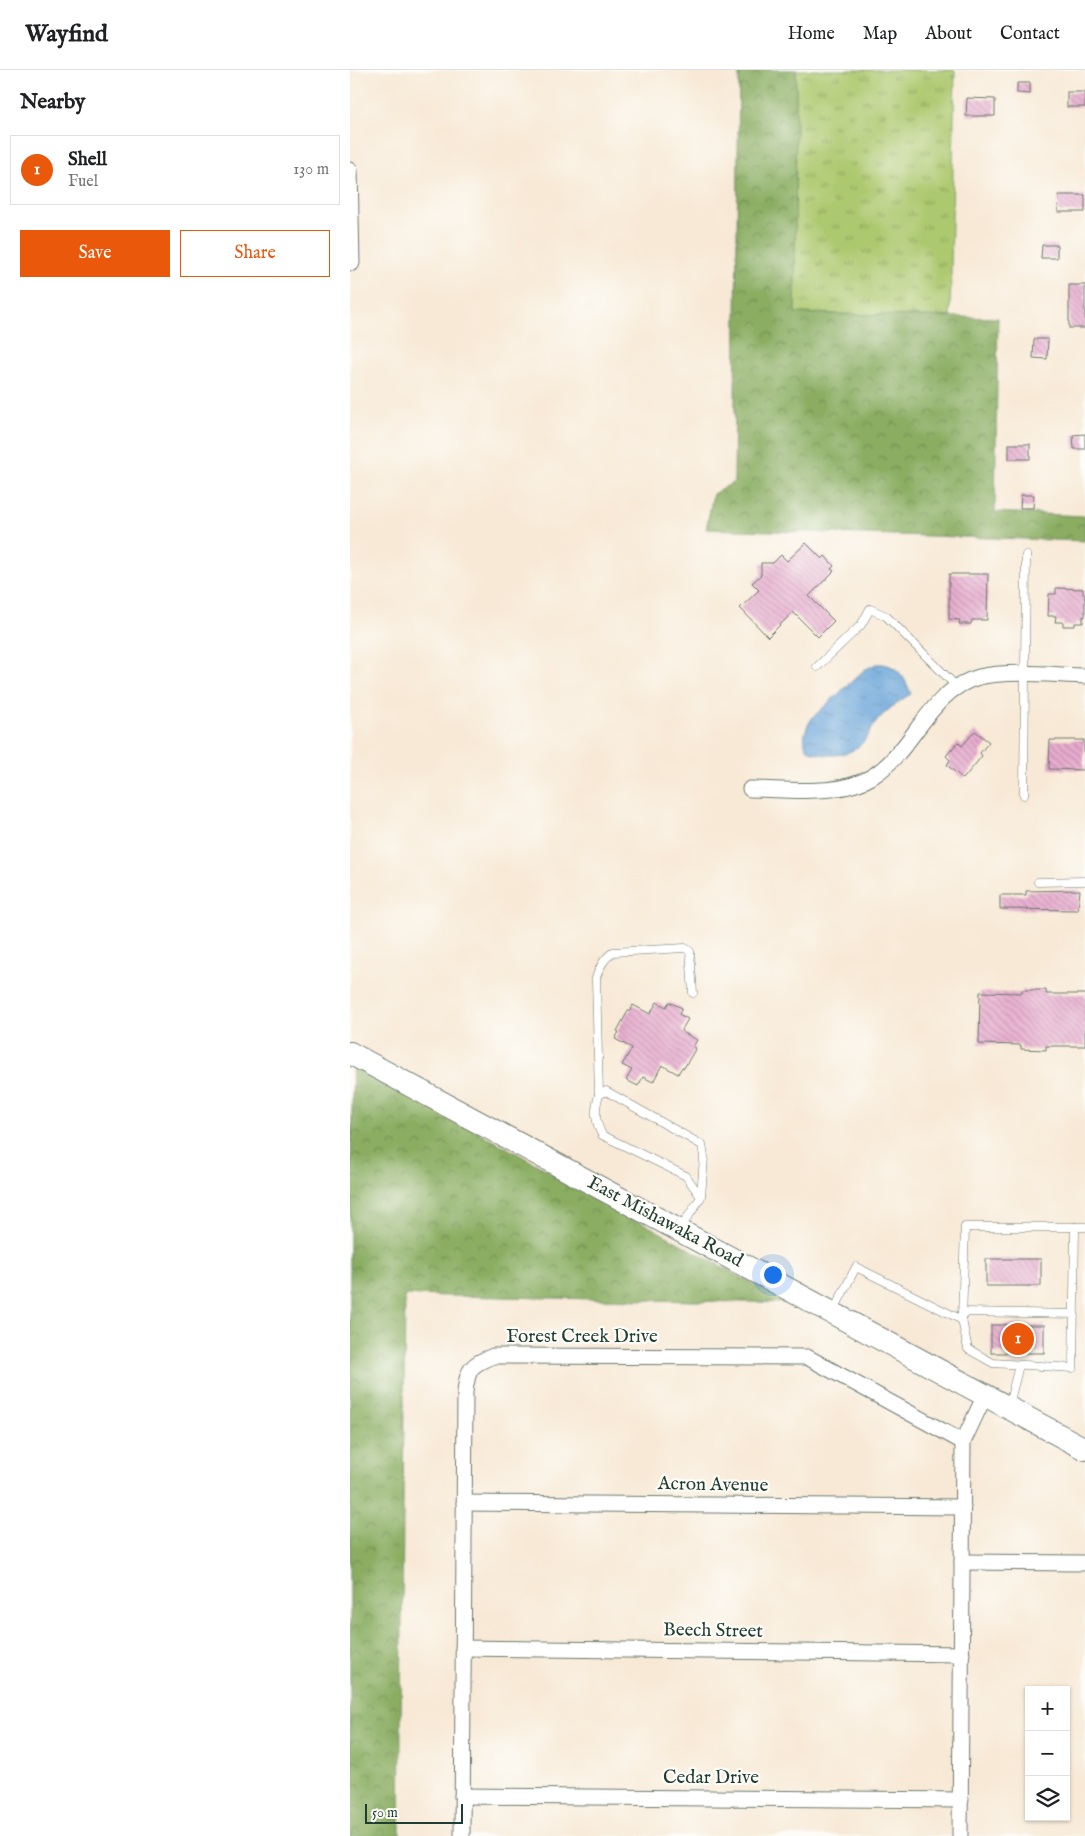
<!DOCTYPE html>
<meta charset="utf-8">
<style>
:root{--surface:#fff;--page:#f2f2f2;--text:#202124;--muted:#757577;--line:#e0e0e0;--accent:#ea580c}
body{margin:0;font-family:"IM FELL English",serif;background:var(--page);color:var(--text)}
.controls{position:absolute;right:15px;bottom:15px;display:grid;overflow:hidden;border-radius:0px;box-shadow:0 1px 4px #0004}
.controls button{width:45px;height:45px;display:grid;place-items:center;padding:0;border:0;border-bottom:1px solid var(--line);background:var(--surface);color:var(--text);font:25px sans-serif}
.scale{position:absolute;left:15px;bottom:12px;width:98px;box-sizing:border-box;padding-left:5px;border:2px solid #1f3d34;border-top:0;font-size:14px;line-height:18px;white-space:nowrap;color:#1f3d34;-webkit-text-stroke:4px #fdfcf7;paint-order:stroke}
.you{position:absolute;left:422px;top:1204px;width:18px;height:18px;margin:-12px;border:4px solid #fff;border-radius:50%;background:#1a73e8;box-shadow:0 0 0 8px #1a73e833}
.badge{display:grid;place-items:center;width:32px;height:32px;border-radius:50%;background:var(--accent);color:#fff;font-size:16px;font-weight:700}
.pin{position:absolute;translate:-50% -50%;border:2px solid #fff;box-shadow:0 1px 5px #0006}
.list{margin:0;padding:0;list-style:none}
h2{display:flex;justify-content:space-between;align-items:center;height:65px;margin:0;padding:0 20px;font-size:21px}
h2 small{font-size:16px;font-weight:400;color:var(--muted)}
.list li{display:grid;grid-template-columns:32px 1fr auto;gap:15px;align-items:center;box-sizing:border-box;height:70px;margin:0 10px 10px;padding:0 10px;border:1px solid var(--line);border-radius:0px}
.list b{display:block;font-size:19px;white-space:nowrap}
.list p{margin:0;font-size:16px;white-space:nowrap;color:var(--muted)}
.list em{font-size:16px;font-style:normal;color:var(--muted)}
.actions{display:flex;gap:10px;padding:15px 20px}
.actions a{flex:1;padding:11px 0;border:1px solid var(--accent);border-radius:0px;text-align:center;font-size:18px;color:var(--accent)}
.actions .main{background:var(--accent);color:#fff}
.icon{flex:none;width:28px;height:28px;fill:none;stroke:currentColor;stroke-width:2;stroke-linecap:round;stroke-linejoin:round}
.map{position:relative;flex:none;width:735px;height:1766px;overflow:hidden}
header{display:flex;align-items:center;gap:30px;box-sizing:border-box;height:70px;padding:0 25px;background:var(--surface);border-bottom:1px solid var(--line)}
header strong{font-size:24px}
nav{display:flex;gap:28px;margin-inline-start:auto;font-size:18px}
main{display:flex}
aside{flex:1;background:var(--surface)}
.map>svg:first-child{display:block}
</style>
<header>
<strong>Wayfind</strong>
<nav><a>Home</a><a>Map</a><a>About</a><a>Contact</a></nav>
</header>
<main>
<aside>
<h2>Nearby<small></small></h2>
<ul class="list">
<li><span class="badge">1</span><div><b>Shell</b><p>Fuel</p></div><em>130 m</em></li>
</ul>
<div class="actions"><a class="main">Save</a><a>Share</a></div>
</aside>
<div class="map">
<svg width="735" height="1766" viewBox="0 0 735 1766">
<defs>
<pattern id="grass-tufts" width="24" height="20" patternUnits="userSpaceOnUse" patternTransform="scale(1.25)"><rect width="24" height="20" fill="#adc970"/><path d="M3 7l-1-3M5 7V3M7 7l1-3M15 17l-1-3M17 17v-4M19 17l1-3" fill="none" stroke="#8ca45d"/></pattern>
<pattern id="forest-crowns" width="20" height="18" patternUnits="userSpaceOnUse" patternTransform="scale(1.25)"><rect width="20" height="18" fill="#8aad62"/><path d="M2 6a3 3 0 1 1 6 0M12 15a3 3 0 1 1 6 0" fill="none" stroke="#708e52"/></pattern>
<pattern id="water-ripples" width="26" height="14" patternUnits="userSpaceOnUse" patternTransform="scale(1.25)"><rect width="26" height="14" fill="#69a4d9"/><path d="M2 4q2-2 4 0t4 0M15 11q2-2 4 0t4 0" fill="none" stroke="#5687b1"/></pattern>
<pattern id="building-back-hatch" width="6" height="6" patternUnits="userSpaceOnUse" patternTransform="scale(1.25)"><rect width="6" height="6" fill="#e8accf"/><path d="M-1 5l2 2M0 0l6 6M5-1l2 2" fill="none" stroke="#bb8da9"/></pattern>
</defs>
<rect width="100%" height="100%" fill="#fdfcf7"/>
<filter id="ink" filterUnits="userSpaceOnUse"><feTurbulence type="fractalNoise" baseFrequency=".02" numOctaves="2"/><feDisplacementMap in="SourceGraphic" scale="10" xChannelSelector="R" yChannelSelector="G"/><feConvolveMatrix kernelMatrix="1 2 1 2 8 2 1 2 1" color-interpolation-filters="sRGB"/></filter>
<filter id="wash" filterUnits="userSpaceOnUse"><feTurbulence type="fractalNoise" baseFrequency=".0096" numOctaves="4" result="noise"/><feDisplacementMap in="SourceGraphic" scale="20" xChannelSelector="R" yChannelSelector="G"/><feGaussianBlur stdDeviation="1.12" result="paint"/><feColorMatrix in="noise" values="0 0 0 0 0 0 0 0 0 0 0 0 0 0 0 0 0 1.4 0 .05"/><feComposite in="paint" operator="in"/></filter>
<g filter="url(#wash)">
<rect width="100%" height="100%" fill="#f8e9d6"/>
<!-- grass -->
<path fill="url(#grass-tufts)" stroke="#668352" d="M446 0H605L600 247 444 243Z"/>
<!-- forest -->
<g fill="url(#forest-crowns)" stroke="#54754b">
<path d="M389 0H446L445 243 648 248 645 442 735 446V471L356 459 363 424 384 412Z"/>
<path d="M3 993 438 1233 55 1225 50 1766H0V1142Z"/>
</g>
<!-- water -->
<path fill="url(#water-ripples)" stroke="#447086" d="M526 594C546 592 555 607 561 624 549 631 537 640 528 650 523 655 520 664 515 670 504 684 487 687 470 684 463 683 457 681 455 674 453 664 457 656 462 648L514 600Z"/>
<g id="blocks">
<!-- building -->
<g fill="url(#building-back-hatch)">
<path d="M667 13H680V24L667 23Z"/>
<rect x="717" y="22" width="18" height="15"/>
<path d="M617 28 645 29V46H616Z"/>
<path d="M709 125H735V142H708Z"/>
<path d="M692 175H707V188H691Z"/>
<rect x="719" y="215" width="16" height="43"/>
<path d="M684 269H698L697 289 683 288Z"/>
<path d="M735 364V379H724L723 365Z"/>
<rect x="659" y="374" width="21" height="15"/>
<path d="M671 425H684L683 438H670Z"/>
<path d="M456 473 472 489 475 486 484 496 481 499 484 501 459 526 484 551 468 567 443 542 418 567 390 538 409 520 402 513 411 505V493H423L431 485 437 491Z"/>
<path d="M599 504H638L637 550H622L621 554H609L610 550 599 549Z"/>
<path d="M706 518 733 519V524H735V547L733 546V553H725V556H713V552H705L706 546H698L699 524H706Z"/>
<path d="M625 661 639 672 630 683 632 686 613 709 597 695 600 690 596 686 608 672 612 676Z"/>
<path d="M700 670H734V700L699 699Z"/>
<path d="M730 820 728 840 650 839V825H676V821Z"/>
<path d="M672 920H696V924H735V976H696V980L671 979V975L629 974 630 922 672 923Z"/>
<path d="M307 932 316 937 319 932 332 938 329 944 338 949 331 961 347 970 343 977 346 978 334 998 332 997 328 1004 312 995 303 1012 293 1007 288 1016 276 1010 282 1000 272 995 282 978 265 969 269 962 267 961 278 941H280L283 935 300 944Z"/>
<rect x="636" y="1189" width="55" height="27"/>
<rect x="641" y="1255" width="53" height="28"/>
</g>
</g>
</g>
<g filter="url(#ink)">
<use href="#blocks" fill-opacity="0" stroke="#6b796d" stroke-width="1"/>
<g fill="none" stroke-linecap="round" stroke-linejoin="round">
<!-- service casing -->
<g stroke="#6b796d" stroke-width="9">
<g id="service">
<path d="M467 597 511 555 520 539 536 546 607 617"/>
<path d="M674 725 676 485"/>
<path d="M688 812 735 811"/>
<path d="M249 1025 246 908C250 896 253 890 263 882L335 878 340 881 343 923"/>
<path d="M330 1159 351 1127 336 1106 252 1065C245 1051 244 1040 249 1025L256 1021 352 1075 354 1087 351 1127"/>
<path d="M483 1242 506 1197 612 1250 615 1157H735"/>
<path d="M612 1242 724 1244"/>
<path d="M612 1250 618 1279 643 1293 723 1298 725 1157"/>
<path d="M659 1335 669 1295"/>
</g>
</g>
<!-- minor casing -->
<g stroke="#6b796d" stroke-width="17">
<g id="minor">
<path d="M0 100 2 193"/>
<path d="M400 719C437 719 490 727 523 706 564 680 579 620 629 607 660 600 703 605 735 606"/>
<path d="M114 1433 613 1437"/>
<path d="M612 1492 735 1493"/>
<path d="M113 1578 612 1584"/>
<path d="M112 1726 611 1730"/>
<path d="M112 1766 115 1322C118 1297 121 1295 143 1286L457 1287 613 1372"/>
<path d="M610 1766 613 1372 635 1325"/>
</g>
</g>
<!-- secondary casing -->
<g stroke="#6b796d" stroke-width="24">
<path id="secondary" d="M0 983 735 1379"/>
</g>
<!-- service -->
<use href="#service" stroke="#fff" stroke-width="8"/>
<!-- minor -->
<use href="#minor" stroke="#fff" stroke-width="15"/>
<!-- secondary -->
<use href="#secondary" stroke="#fff" stroke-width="22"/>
</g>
</g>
<g text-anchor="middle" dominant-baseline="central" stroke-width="4.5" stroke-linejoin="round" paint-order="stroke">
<!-- street labels -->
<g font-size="19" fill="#1f3d34" stroke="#fdfcf7">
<text transform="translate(315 1152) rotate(28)">East Mishawaka Road</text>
<text x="232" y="1267">Forest Creek Drive</text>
<text transform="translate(363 1415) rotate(1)">Acron Avenue</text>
<text transform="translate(363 1561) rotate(1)">Beech Street</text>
<text x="361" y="1708">Cedar Drive</text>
</g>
</g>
</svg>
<div class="controls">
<button>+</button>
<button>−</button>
<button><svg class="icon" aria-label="layers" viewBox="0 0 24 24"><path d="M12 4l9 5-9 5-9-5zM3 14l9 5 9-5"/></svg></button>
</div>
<div class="scale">50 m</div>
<div class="you"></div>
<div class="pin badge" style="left:668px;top:1269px">1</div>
</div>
</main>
